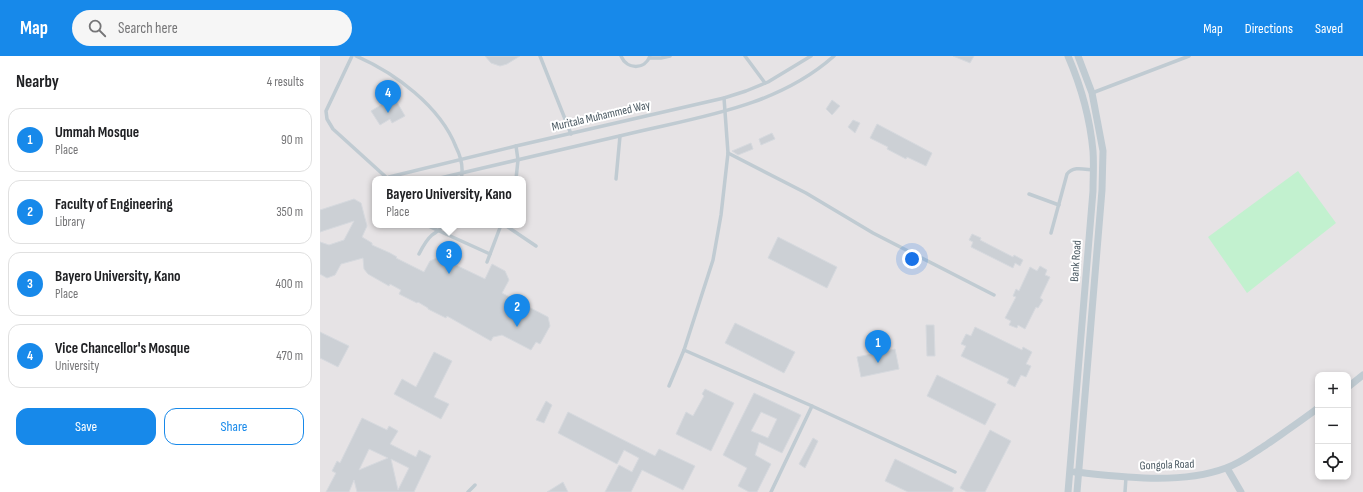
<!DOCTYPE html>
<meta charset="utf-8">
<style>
:root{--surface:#fff;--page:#f6f6f6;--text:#202124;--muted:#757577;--line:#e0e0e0;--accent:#1789ea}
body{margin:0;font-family:"Sofia Sans Condensed",sans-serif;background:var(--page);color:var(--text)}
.controls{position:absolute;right:12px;bottom:12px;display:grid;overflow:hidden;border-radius:8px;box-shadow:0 2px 6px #0003}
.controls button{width:36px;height:36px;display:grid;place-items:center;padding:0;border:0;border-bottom:1px solid var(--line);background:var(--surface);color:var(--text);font:20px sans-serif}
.you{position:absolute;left:592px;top:203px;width:14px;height:14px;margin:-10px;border:3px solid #fff;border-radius:50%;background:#1a73e8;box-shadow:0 0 0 6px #1a73e833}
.badge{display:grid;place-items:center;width:26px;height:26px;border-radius:50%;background:var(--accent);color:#fff;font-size:13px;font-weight:700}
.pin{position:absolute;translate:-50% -33px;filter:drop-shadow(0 1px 2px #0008)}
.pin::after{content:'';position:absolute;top:21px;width:14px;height:12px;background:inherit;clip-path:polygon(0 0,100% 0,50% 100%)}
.popup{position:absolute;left:52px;top:120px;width:154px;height:52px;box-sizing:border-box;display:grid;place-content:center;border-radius:8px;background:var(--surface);filter:drop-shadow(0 1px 3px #0005);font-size:13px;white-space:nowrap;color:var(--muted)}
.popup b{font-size:15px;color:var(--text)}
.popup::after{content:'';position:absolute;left:50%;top:100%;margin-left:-8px;border:8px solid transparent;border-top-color:var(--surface)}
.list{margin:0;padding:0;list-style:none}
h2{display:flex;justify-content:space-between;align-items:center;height:52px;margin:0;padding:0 16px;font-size:17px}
h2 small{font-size:13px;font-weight:400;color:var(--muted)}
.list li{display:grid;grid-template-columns:26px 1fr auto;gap:12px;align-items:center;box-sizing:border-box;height:64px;margin:0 8px 8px;padding:0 8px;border:1px solid var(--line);border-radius:12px}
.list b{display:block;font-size:15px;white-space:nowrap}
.list p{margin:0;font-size:13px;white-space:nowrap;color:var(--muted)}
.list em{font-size:13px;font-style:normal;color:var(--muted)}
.actions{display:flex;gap:8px;padding:12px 16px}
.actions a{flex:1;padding:9px 0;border:1px solid var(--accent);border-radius:12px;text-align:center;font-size:14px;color:var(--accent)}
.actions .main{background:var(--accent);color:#fff}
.icon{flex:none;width:22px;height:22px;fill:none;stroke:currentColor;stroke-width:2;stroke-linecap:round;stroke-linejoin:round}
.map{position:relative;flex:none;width:1043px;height:436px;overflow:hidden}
header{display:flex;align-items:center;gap:24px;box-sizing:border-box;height:56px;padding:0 20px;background:var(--accent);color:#fff}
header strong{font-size:19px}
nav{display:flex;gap:22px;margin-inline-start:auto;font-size:14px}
.search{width:280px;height:36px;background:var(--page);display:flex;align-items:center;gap:10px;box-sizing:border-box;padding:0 14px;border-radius:22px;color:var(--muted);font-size:15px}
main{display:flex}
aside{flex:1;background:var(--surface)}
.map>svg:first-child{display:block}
</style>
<header>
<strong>Map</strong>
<div class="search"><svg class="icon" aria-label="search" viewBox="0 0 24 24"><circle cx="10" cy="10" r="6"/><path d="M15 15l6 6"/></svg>Search here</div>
<nav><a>Map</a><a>Directions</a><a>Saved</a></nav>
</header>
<main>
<aside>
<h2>Nearby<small>4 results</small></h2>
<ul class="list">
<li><span class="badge">1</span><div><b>Ummah Mosque</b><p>Place</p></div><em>90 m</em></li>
<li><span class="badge">2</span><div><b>Faculty of Engineering</b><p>Library</p></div><em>350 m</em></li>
<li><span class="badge">3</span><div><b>Bayero University, Kano</b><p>Place</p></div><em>400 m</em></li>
<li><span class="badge">4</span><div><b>Vice Chancellor's Mosque</b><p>University</p></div><em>470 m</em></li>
</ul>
<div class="actions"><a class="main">Save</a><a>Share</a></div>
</aside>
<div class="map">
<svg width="1043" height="436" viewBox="0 0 1043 436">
<rect width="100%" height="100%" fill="#f5f2f3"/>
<!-- education -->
<path fill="#e6e3e5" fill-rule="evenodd" d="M0 0H1043V436H0ZM55 123H203V169H55ZM998 319H1028V421H998Z"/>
<!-- green -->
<path fill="#c2f1cf" d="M978 115 1016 167 927 237 888 181Z"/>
<!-- building -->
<g fill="#ccd0d5" stroke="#d6d9de" fill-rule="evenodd">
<path d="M165 0H200L187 8 180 10 171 7Z"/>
<path d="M633 0H654L650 7Z"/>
<path d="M74 41 85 60 72 67 70 63 60 69 51 55Z"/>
<path d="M512 44 520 50 512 59 506 53Z"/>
<path d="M533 64 540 67 535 77 528 71Z"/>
<path d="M557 68 612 97 606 110 587 101 586 103 567 93 568 91 550 82Z"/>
<path d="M452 77 455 83 441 89 439 83Z"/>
<path d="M431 87 433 93 418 99 412 95Z"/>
<path d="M34 143 41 147 47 170 42 181 52 187V189L70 197 77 201 76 202 104 216 110 205 119 201 165 223 172 208 185 215 189 224 182 237 228 261 230 270 220 288 216 286 211 294 182 279 173 281 171 285 127 260 126 262 108 253V252L98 246 97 247 79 238 81 234 70 228 69 230 48 218 44 213 43 202 21 208 15 219 7 222 0 218V186L9 189 24 184 34 165 0 176V154Z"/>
<path d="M652 178 661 182 660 184 693 201 694 199 703 204 700 210 695 207 693 212 651 191 653 186 649 184Z"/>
<path d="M458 181 517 211 507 232 448 202Z"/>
<path d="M720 210 727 214 725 219 730 221 720 242 723 244 718 252 716 251 705 273 698 269 697 272 689 269 691 265 685 262 696 241 693 240 696 233 699 235 710 211 717 215Z"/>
<path d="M415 267 475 296 464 317 405 287Z"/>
<path d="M606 269H614L615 300H607Z"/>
<path d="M655 271 702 294 703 291 712 296 706 308 711 310 706 321 701 319 695 331 687 327 689 323 641 300 646 290 641 288 646 278 651 280Z"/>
<path d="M0 276 29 290 18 311 0 302Z"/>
<path d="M575 293 579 313 541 321 537 301Z"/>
<path d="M114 296 132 305 114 341 129 348 121 363 74 338 82 323 96 331Z"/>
<path d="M617 319 676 348 665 369 607 340Z"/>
<path d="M385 333 414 347 391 395 356 378 366 356 373 360 384 340 382 338Z"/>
<path d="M434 337 481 359 462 397 439 386 435 399 451 408 437 436H429L418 430 427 412 403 399ZM441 356 457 363 448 382 431 375Z"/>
<path d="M226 345 232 349 224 367 216 364Z"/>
<path d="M248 356 335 400 339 393 375 410 363 434 322 414 311 436H285L299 409 312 416 319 402 304 394 297 408 238 377Z"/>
<path d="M42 362 67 374 69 370 78 375 70 388 96 401 99 394 111 400 94 436H37L34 424 29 436H6L16 417 12 415 17 405 20 407ZM49 393 68 402 39 414ZM71 403 89 412 78 434Z"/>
<path d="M670 374 691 385 665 436H647L640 432Z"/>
<path d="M493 382 498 385 485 412 479 408Z"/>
<path d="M575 403 634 432 632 436H588L565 425Z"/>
<path d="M243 426 248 436H227Z"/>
</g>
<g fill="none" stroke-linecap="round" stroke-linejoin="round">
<!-- lane -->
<g stroke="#c0cbd2" stroke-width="3.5">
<path d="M32 0 6 55 7 63 13 73 67 122"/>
<path d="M36 0C75 17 120 50 136 91 141 101 144 111 141 123"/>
<path d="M220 0 251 78"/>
<path d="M301 0C307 14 325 14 330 0"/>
<path d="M425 0 445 27"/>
<path d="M330 2H341L350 0"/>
<path d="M772 37 869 0"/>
<path d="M408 97 486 137 553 177 674 239"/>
<path d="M67 123 69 121 196 90 404 42 426 35 448 26 491 0"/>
<path d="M116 123C180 108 244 93 308 78 379 61 457 51 514 0"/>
<path d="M196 123 198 104 196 90"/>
<path d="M296 123 300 80"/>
<path d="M709 138 739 149"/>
<path d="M106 169 170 198"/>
<path d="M185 169 216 190"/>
<path d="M731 177 747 118C753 110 763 113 773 114"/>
<path d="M99 198C102 192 106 184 112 179 117 176 120 174 124 169"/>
<path d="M167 206 181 169"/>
<path d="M364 294 492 350 635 416"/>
<path d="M349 330 364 294 393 204 401 159 408 97 404 42"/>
<path d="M148 436 155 429"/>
<path d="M451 436 492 350"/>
<path d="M805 436 806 421"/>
</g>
<!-- street -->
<g stroke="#c0cbd2" stroke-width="7">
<path d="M1028 331 1043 319"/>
<path d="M907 412 921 436"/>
<path d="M755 416C803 421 860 429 906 412 921 407 933 397 946 389 963 377 981 365 998 352"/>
<path d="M748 436 773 135C773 122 774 108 773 95 770 62 761 30 748 0"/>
<path d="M757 436 782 134 783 95 772 37 758 0"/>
</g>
</g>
<g text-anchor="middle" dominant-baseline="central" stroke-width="4" stroke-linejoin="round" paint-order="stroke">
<!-- street labels -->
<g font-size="12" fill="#495861" stroke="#fff">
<text transform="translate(281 60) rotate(-13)">Muritala Muhammed Way</text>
<text transform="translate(756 205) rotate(-86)">Bank Road</text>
<text transform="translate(847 409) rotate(-2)">Gongola Road</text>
</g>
</g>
</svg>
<div class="controls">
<button>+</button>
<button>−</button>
<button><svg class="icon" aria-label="locate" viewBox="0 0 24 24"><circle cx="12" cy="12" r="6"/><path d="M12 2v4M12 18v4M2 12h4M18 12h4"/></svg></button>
</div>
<div class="you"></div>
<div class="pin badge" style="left:558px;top:307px">1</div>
<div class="pin badge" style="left:197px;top:271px">2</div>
<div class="pin badge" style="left:129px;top:218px">3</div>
<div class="popup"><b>Bayero University, Kano</b>Place</div>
<div class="pin badge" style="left:68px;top:57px">4</div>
</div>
</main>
